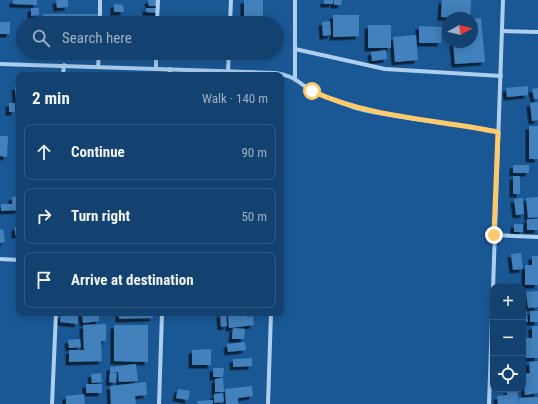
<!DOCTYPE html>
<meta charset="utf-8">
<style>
:root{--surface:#144270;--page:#214d78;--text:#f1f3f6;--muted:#9db0c3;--line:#335b83}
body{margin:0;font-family:"Roboto Condensed",sans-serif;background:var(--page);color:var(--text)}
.controls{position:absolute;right:12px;bottom:12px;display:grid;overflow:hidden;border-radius:8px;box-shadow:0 2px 10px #0003}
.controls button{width:36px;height:36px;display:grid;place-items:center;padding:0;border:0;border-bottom:1px solid var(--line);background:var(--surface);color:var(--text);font:20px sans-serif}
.compass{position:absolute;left:442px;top:12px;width:36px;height:36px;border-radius:50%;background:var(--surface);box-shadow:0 2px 10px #0003;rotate:82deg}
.stop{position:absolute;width:12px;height:12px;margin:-9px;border:3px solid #ffca6b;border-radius:50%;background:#fff}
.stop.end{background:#ffca6b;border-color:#fff;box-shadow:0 1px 4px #0008}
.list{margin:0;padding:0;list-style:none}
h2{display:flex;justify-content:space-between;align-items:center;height:52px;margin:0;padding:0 16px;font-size:17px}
h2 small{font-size:13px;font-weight:400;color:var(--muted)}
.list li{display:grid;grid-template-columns:26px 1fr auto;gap:12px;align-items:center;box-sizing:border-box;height:56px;margin:0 8px 8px;padding:0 8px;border:1px solid var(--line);border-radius:8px}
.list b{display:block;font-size:15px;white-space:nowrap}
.list em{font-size:13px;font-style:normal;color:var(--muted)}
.icon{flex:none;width:22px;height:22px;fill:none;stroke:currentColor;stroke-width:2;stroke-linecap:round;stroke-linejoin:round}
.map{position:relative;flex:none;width:538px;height:404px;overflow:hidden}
.search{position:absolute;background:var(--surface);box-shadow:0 2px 10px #0003;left:16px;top:16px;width:268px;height:44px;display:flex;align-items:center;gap:10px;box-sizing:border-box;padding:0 14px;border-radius:22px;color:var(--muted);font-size:15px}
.panel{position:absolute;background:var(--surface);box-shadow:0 2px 10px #0003;left:16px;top:72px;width:268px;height:244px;border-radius:8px}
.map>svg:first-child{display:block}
</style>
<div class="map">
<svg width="538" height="404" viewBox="0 0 538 404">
<defs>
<filter id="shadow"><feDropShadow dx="-3.5" dy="3.5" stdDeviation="0" flood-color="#0009"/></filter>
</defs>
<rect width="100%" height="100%" fill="#1a5895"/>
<!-- building -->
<g fill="#4381bc" filter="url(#shadow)">
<path d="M13 0H37V5L13 4Z"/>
<path d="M56 0H68V7L57 8Z"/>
<path d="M148 0H160V6H149Z"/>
<rect x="244" y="0" width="19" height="23"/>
<rect x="324" y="0" width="9" height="4"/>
<path d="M334 0H342L341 5H334Z"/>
<path d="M442 0H471L470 18 441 17Z"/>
<path d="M114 4 123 5 124 12H114Z"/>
<path d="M31 8H39V15L31 16Z"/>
<path d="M146 8H159V13L146 12Z"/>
<rect x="43" y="14" width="57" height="9"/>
<path d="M333 15H359V36L333 37Z"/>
<path d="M481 18 485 62 455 64 453 42H472V19Z"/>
<path d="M330 21 331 35 323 36 322 22Z"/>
<rect x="0" y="22" width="10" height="12"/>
<rect x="368" y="25" width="23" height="23"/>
<path d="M419 26 442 27 441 43H419Z"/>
<path d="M416 35 418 60 395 62 393 37Z"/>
<path d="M386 50 387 59 372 61 371 52Z"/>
<path d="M19 86V108H17L15 87Z"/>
<path d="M528 86V95L507 97 506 88Z"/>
<path d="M538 88V99H534L532 89Z"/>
<path d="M538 102V120L532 121 530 103Z"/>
<rect x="9" y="103" width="6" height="9"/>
<rect x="529" y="126" width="9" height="33"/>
<path d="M0 136H8L7 157 0 156Z"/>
<rect x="513" y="165" width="16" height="8"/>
<rect x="513" y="176" width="7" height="18"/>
<path d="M19 196V210L1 211V204H12V197Z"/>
<path d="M538 197V217L528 218 526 198Z"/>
<path d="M523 198 524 214 516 215 514 199Z"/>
<rect x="527" y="219" width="11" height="11"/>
<rect x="514" y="224" width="9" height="8"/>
<rect x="15" y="227" width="4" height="8"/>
<path d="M3 229 5 242 0 243V230Z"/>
<path d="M521 253 523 269 513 270 511 254Z"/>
<path d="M532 256H538V285H525V265H532Z"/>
<path d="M538 291V307L528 308 526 292Z"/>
<path d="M526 309 528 322H523V310Z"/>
<rect x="530" y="311" width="8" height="11"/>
<path d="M82 313H99V321L83 323Z"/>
<path d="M119 313H153V318L119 319Z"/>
<path d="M226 313 227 326 221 327 220 314Z"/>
<path d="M228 313H247V317L253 316 254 325 229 328Z"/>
<path d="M61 315 78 316V324L60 322Z"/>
<path d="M106 324V341H101L102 361 69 362V350H84L83 325Z"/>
<path d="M114 325H148V362L114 361Z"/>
<path d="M532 326H538V358H523V338H532Z"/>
<path d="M233 328 245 329 244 339H232Z"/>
<path d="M80 339 81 347 69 348 68 340Z"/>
<path d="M245 342 246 350 228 352 227 344Z"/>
<path d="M211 349V365H192V350Z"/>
<path d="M252 358V366L233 367V359Z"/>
<path d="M538 361V393L525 395 523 374 530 373 529 362Z"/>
<path d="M136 364 138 381 119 382 118 372 110 373V367Z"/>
<path d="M213 368H224L223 377H213Z"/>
<path d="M101 373 102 382 92 383 91 374Z"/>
<path d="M110 373H117L116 383 109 382Z"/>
<path d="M223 378 224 392H215V379Z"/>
<path d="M146 382 147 395 135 396 136 404H111L110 386Z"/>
<rect x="86" y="384" width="16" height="9"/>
<path d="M252 386 253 396 238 398V404H226L225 389Z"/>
<path d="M178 389 190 391 188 400 176 398Z"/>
<path d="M517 389 519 404H498L497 396 507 395V390Z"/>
<path d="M223 393 224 402 214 403V394Z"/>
<path d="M84 394 85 404H66V396Z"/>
<path d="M538 397V404H519V398Z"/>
<path d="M213 400V404H198L197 401Z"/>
</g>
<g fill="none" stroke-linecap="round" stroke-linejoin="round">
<!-- minor -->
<g stroke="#accff0" stroke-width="4">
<path d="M100 23V0"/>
<path d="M157 23 158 0"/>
<path d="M230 23 231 0"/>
<path d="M502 31 538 32"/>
<path d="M295 49 385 69 501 76"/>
<path d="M0 64 276 73C295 76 298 83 313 91 327 98 342 103 356 108 402 120 451 122 498 132"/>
<path d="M98 67 99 53"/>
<path d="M156 68V53"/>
<path d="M228 70 229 53"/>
<path d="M63 75 64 65"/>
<path d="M169 75 170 69"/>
<path d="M295 78V0"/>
<path d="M494 235 538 237"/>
<path d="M0 259 19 260"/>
<path d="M52 404 56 313"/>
<path d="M159 404 162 313"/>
<path d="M268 404 271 313"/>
<path d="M489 404 503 0"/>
</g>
</g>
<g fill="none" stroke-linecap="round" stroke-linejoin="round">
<!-- route -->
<path stroke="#ffca6b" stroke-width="5" d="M312 91C370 118 435 119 498 132L494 235"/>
</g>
</svg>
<div class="controls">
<button>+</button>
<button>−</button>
<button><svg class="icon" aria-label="locate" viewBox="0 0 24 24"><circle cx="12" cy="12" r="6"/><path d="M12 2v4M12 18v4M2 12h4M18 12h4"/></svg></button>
</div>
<svg class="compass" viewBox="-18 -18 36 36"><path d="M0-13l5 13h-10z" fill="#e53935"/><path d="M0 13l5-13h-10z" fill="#9db0c3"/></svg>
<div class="stop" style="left:312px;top:91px"></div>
<div class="stop end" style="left:494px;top:235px"></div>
<div class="search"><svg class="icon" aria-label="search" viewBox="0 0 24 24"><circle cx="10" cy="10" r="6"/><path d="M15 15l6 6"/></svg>Search here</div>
<section class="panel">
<h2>2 min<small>Walk · 140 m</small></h2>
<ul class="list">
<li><svg class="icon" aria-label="ahead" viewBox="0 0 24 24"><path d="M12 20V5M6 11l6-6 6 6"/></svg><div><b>Continue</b></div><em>90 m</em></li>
<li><svg class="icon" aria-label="right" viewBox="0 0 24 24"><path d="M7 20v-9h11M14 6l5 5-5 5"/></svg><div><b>Turn right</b></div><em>50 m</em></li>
<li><svg class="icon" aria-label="arrive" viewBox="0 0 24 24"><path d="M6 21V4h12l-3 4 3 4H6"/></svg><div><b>Arrive at destination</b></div></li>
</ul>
</section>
</div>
